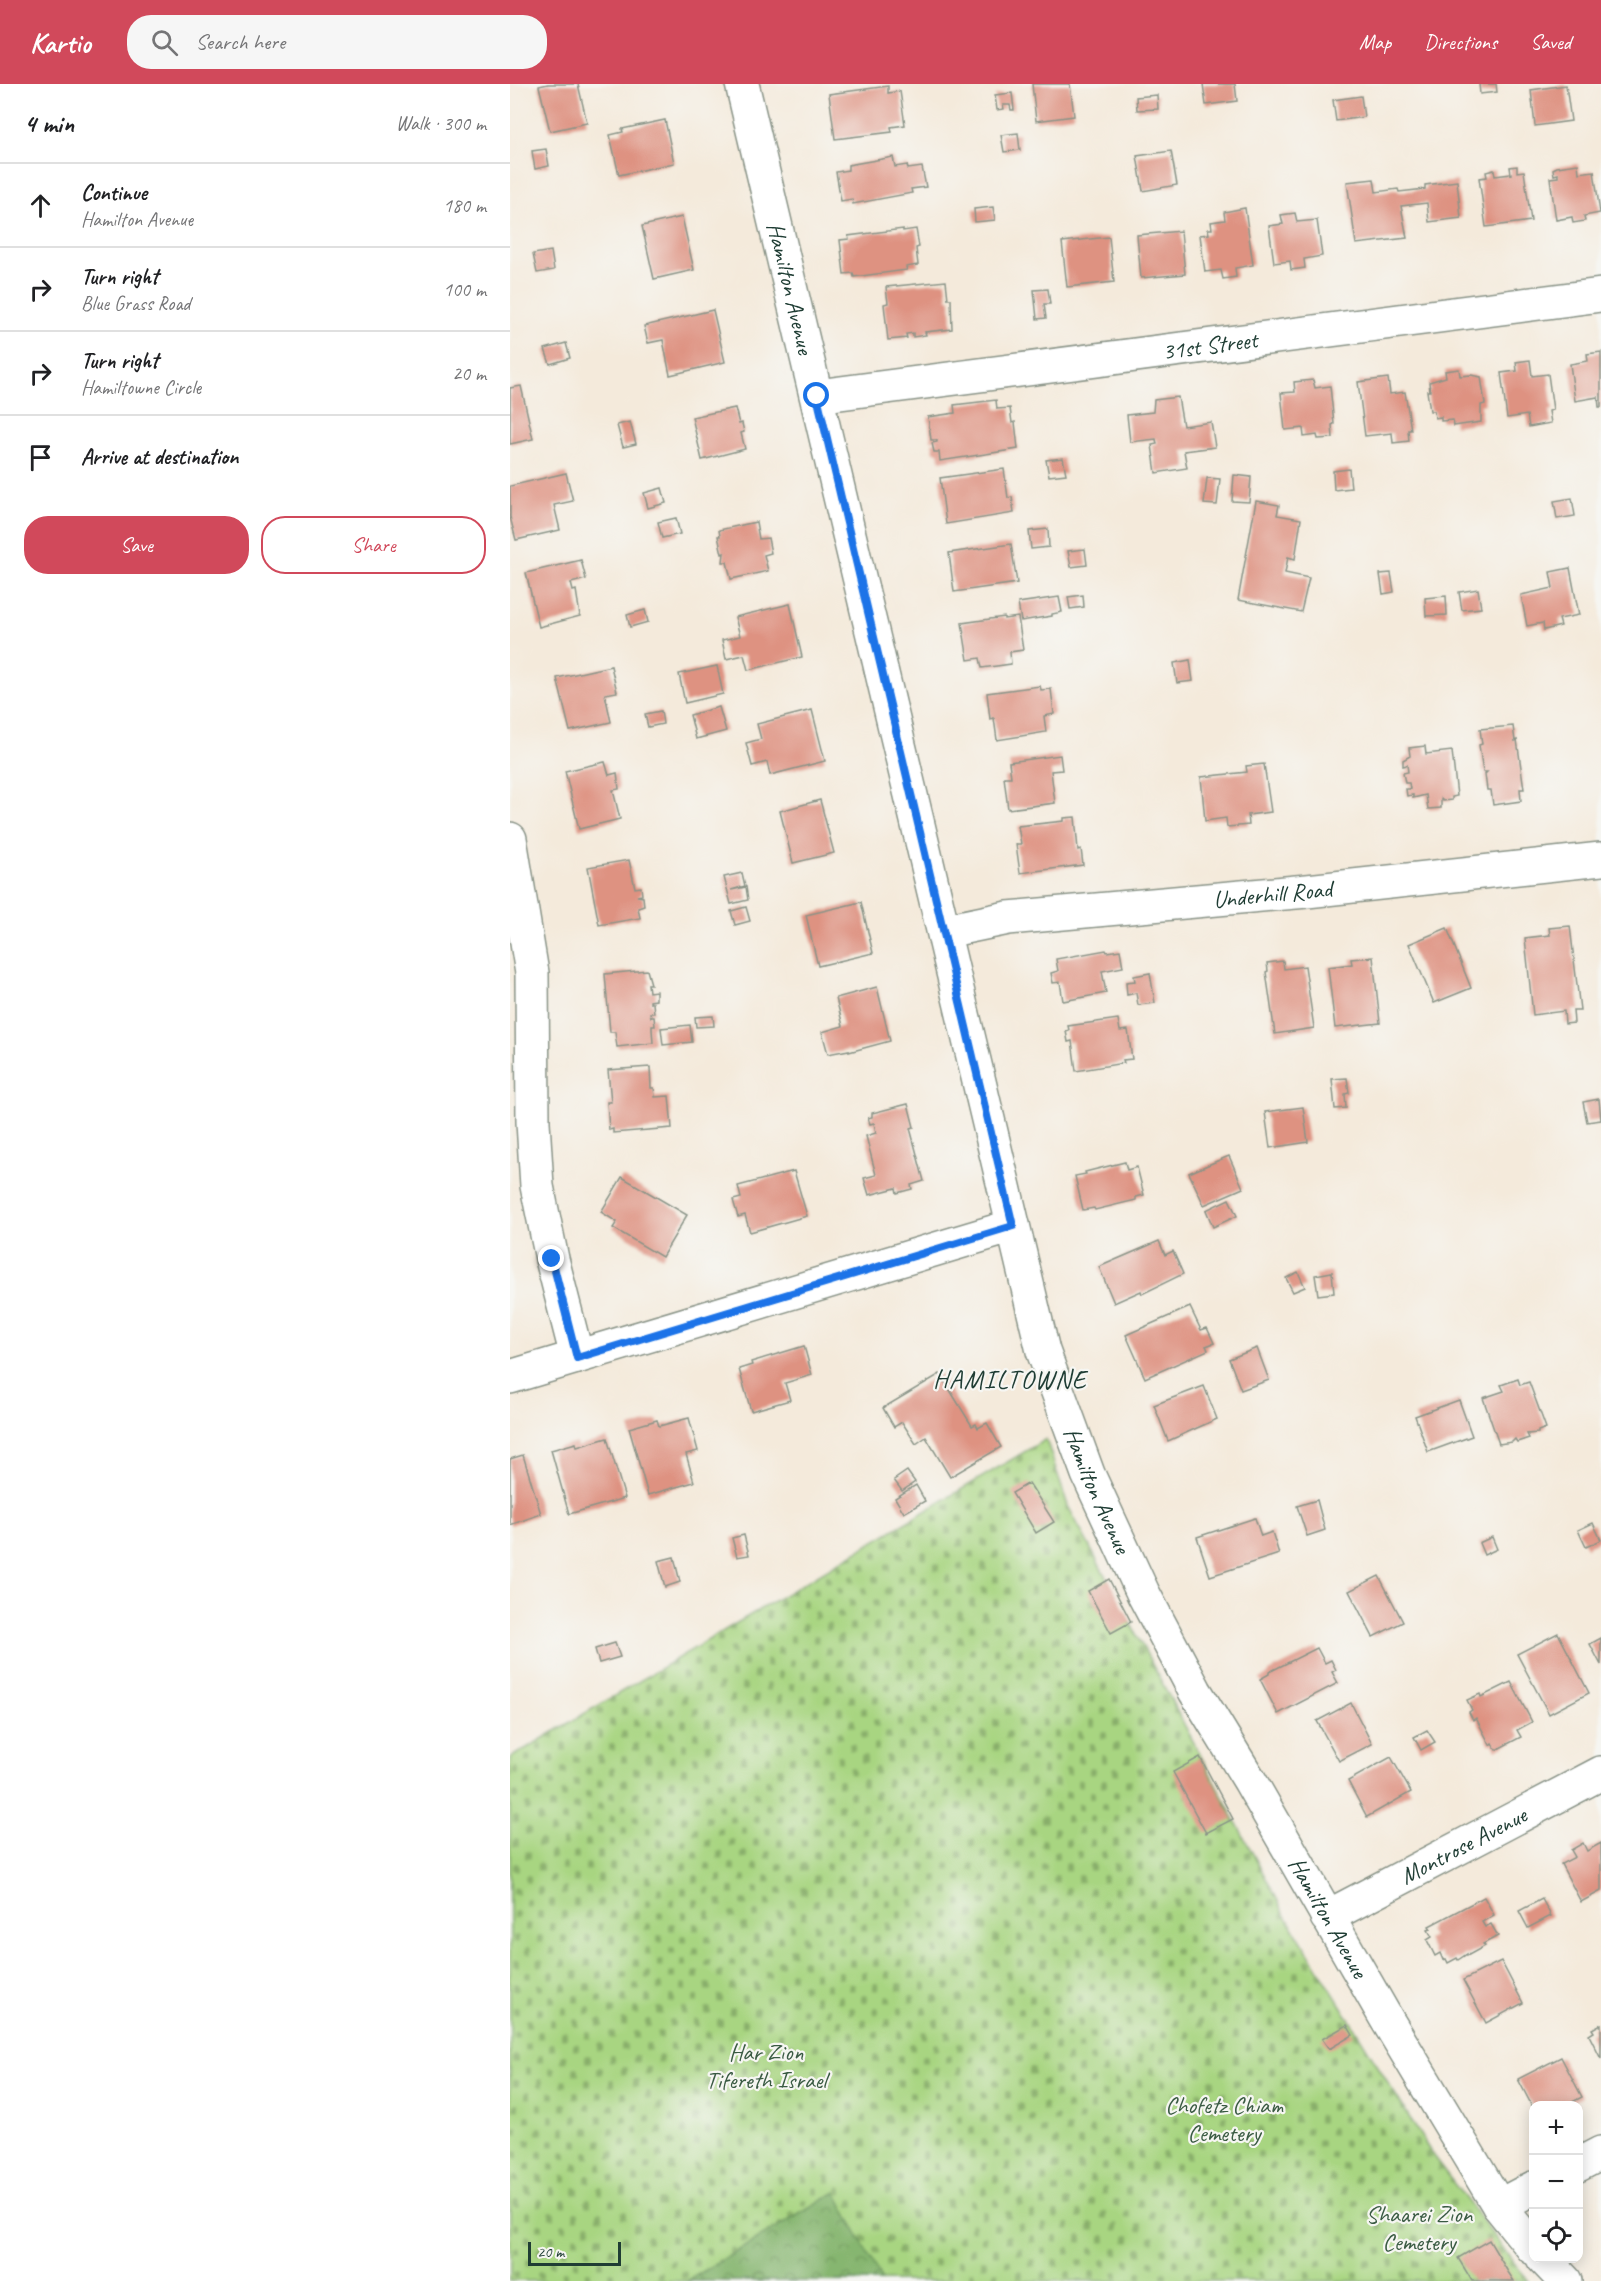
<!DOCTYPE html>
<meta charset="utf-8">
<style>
:root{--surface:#fff;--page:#f6f6f6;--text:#202124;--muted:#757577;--line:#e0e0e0;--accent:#d1495b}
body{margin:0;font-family:Caveat,sans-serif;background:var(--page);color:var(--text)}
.controls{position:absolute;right:18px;bottom:18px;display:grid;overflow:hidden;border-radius:12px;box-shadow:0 3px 15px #0003}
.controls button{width:54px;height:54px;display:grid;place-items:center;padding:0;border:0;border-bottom:2px solid var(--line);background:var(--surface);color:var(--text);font:30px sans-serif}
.scale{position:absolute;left:18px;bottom:15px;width:93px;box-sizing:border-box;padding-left:6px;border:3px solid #1f3d34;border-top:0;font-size:16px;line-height:21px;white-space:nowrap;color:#1f3d34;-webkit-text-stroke:4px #f6f6f2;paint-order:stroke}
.stop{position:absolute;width:18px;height:18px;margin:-14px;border:4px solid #1a73e8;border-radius:50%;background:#fff}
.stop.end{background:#1a73e8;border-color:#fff;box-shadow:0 2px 6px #0008}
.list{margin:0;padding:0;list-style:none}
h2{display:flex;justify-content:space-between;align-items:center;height:78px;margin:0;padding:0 24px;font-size:26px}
h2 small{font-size:20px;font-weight:400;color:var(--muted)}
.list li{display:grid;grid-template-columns:39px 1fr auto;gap:18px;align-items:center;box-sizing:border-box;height:84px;padding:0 24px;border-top:2px solid var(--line)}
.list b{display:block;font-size:22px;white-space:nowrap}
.list p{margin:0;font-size:20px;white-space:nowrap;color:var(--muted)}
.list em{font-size:20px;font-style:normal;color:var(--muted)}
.actions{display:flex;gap:12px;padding:18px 24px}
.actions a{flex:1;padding:14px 0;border:2px solid var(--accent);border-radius:24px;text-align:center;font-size:21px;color:var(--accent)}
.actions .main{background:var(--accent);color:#fff}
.icon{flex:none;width:33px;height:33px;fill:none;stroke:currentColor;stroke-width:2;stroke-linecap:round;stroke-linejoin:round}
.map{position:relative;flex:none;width:1091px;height:2197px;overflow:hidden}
header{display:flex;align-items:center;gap:36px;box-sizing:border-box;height:84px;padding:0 30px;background:var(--accent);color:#fff}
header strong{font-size:28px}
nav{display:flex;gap:33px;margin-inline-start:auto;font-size:21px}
.search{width:420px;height:54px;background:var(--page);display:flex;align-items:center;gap:15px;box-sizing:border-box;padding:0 21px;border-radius:24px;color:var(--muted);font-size:22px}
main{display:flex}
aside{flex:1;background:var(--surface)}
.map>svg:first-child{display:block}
</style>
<header>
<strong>Kartio</strong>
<div class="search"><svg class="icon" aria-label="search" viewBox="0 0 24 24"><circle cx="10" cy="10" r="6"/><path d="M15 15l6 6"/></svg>Search here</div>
<nav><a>Map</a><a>Directions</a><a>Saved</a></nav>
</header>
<main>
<aside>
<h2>4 min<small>Walk · 300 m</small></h2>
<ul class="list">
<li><svg class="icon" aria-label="ahead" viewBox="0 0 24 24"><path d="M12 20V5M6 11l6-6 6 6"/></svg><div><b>Continue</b><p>Hamilton Avenue</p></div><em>180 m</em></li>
<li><svg class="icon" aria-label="right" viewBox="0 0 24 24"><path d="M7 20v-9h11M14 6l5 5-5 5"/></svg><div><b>Turn right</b><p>Blue Grass Road</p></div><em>100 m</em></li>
<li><svg class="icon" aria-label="right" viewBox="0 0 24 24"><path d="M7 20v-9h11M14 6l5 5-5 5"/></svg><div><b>Turn right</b><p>Hamiltowne Circle</p></div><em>20 m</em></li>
<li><svg class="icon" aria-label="arrive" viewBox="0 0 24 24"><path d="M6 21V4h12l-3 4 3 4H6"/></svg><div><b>Arrive at destination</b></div></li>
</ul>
<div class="actions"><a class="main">Save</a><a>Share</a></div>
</aside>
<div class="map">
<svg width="1091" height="2197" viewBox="0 0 1091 2197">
<defs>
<pattern id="forest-crowns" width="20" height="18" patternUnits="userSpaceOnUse" patternTransform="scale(1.5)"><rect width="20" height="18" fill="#86b66f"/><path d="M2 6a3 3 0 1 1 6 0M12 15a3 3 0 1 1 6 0" fill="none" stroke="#6d955c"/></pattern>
<pattern id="cemetery-stones" width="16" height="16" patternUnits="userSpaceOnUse" patternTransform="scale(1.5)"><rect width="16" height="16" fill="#a8d581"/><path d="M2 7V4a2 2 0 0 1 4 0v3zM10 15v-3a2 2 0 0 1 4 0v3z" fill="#88ae6a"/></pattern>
</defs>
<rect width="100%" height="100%" fill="#f6f6f2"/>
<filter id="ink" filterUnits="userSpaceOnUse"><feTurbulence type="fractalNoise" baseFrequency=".0167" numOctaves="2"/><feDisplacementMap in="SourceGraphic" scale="12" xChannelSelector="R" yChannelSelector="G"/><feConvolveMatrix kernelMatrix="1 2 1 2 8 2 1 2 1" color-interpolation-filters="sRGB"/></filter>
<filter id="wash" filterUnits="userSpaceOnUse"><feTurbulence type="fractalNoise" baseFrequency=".008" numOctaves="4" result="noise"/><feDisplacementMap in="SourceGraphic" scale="24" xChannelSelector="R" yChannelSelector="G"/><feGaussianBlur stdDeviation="1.35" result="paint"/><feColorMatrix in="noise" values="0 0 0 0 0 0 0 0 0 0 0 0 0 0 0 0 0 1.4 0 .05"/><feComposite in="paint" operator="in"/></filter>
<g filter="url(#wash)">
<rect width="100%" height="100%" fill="#f4eadb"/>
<!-- forest -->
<path fill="url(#forest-crowns)" stroke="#527a52" stroke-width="1.5" d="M326 2108 372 2197H177Z"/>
<!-- cemetery -->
<path fill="url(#cemetery-stones)" stroke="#64895a" stroke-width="1.5" d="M536 1355 558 1422 776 1832 923 2072 1018 2197H372L326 2108 177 2197H0V1674Z"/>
<g id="blocks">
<!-- building -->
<g fill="#de9281">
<path d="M38 0H68L77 39 40 47 29 2Z"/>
<path d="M522 0H560L564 32 526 37Z"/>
<path d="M693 0H725L727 17 696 21Z"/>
<path d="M969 0H986L987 8 970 10Z"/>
<path d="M1056 1 1061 37 1025 42 1021 6Z"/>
<path d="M378 2V9L390 7 395 41 381 43 382 48 325 55 319 10Z"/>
<path d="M502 9 504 26H501L500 21H493L494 25 487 26 485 11Z"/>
<path d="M647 11 648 25 627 26 626 13Z"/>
<path d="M851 12 854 33 826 37 823 16Z"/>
<path d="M155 36 164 79 109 91 100 51 113 48 112 45Z"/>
<path d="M508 49 510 66 494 68 491 51Z"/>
<path d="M36 65 39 82 25 85 22 67Z"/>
<path d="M661 67 667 101 633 107 627 72Z"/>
<path d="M383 73 385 83 397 81 398 85 412 83 416 103 401 105 402 109 343 120 342 115 331 117 326 88 338 86V81Z"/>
<path d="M1068 80 1069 89 1084 87 1090 129 1074 132 1075 137 1063 139 1062 133 1046 136 1040 94 1048 93V90L1044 91 1043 85 1047 83Z"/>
<path d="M1007 82V88L1014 87 1021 137 976 143 969 94 977 93 976 88 984 86 985 92 1001 90 1000 83Z"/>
<path d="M864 95 866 108 888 105 889 108 915 105V101L947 97 951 134 919 138 917 119 891 122 897 154 846 160 837 98Z"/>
<path d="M483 123 485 136 465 138 464 125Z"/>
<path d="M735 124 743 181 725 184 726 193 713 195 711 186 695 188 690 151 699 150 698 145H702L701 138 715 136 714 128Z"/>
<path d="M785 129 787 138 807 136 812 172 794 175 795 184 781 186 780 177 764 179 759 142 773 140 771 131Z"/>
<path d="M172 133 184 186 144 195 132 142Z"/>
<path d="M393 145V147L406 145 409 163 406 164 408 181 396 183 397 186 344 193 343 189 334 190 330 156 339 155 338 152Z"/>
<path d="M671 147 675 190 631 194 627 151Z"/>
<path d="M599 153 604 198 557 203 552 158Z"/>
<path d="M41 167 44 186 27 189 23 170Z"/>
<path d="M436 197 438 215H441L442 245 415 248 416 251 403 253V249L396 250 397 254 378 256 374 220 378 219 376 203Z"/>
<path d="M538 205 540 220H534L536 234 527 235 524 206Z"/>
<path d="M203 226 215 278 160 291 153 256 138 259 134 242Z"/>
<path d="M56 259 60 274 40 280 35 265Z"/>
<path d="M1091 268V323H1089L1088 313 1065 317 1060 280 1078 277 1077 270Z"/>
<path d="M1020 276 1022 292 1038 290 1043 326 1039 327 1041 339 1019 343 1017 331 997 334 991 289 1007 287 1006 278Z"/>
<path d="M949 285 950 292 961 291 971 293 975 320 971 321V338L944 342 943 336 931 337V333L925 334 924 327H920L917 307H920L919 298 936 293 935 287Z"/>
<path d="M878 294 880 310 895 308 901 346H898L899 357 883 359 882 349 855 352 848 298Z"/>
<path d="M803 296 805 304 820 302 824 340 822 341 823 354 808 355 807 351 794 353 793 344 775 346 771 309 785 308 784 298Z"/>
<path d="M11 302 23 355 0 360V304Z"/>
<path d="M668 313 673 342 701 338 705 363 674 367 677 384 646 389 642 361 647 360 646 355 620 358 617 331 643 328 644 316Z"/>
<path d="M486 316 487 325 500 324 502 339 505 338 508 365 430 377 429 368H424L422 359 427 358V356H421L418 333 445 329 444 321Z"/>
<path d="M225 324 229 340 232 339 234 348 231 349 235 365 192 376 182 333Z"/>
<path d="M120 338 126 360 113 363 107 341Z"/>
<path d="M553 374 556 390 539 392 536 376Z"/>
<path d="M494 385 498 414 502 413 504 429 436 440 430 394Z"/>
<path d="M839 385 841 404 824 406 823 387Z"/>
<path d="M56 389 63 417 44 421 50 446 6 456 0 433V402Z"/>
<path d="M724 391 741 393 739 418 722 417Z"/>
<path d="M697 394 710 395 707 421 694 420Z"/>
<path d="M152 404 156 419 138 424 134 409Z"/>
<path d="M1062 414 1065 432 1047 435 1044 417Z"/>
<path d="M746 417 769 421 767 431 791 435 785 475 778 473 775 489 799 494 791 528 728 516Z"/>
<path d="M166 434 170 450 152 454 148 438Z"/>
<path d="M246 438 249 455 258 454 261 469 254 471 258 487 221 495 217 478H213L214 469 212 470 208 452H210L209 446Z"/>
<path d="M538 445 539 463 521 465 519 447Z"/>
<path d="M501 460 507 499 444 508 439 469Z"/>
<path d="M575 465 577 481 561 483 558 467Z"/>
<path d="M71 476 76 495 61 499 63 507 66 506 70 532 29 543 16 489Z"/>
<path d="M1060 484 1069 531 1049 535 1051 542 1034 546 1033 539 1017 542 1011 511 1043 504 1040 488Z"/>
<path d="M881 489 884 508 873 510 870 490Z"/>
<path d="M968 505 971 524 952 526 949 508Z"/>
<path d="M573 511 574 523 560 525 558 513Z"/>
<path d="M936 512 937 531 916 532 915 514Z"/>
<path d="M549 513 552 528 542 530V532L511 537 508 519Z"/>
<path d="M280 520 292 573 238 586 234 571 216 575 212 556 230 552 225 533Z"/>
<path d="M135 526 138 538 120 543 117 531Z"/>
<path d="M494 533V535L508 533 513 566 500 568 501 580 472 584 470 574 458 576 452 539Z"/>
<path d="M680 576 683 597 667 599 664 579Z"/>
<path d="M101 582 107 608 95 610 101 638 60 647 47 594Z"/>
<path d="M207 582 213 610 175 619 169 590Z"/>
<path d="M530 602 531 606 541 605 544 630 534 632 536 648 487 656 484 634 480 635 477 609Z"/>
<path d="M209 623 216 647 186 655 180 631Z"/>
<path d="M302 626 315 677 260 691 257 678 242 682 236 659 251 655 247 640Z"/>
<path d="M151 627 153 640 138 643 135 630Z"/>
<path d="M1003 642 1005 657 1007 656 1014 705H1010L1011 717 983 721 981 706H977L975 690 977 688H973L969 661 972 660 970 645Z"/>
<path d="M915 662 916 670 942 667 947 712 942 713V716L933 717 931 715V724L918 725 916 711 903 714V711L897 712 896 705H900L899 699H895L893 689 898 688 897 681 893 682V676L900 672 899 664Z"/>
<path d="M550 671 552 686 541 687 545 719 498 725 494 693H501L499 678Z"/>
<path d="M95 678 99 691 107 689 109 705 103 706 110 735 69 745 55 687Z"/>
<path d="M754 680 761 728 738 731 739 741 717 743 716 734 695 737 691 693 737 688 736 682Z"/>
<path d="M310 716 324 769 283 779 270 727Z"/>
<path d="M565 733 568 766 571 765 573 781 510 789 506 760H511L508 742 554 737V734Z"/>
<path d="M119 776 125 804 131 803 132 811 127 812 133 813 134 822 128 824 130 834 89 841 78 783Z"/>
<path d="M232 789 235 802 221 806 236 803 238 816 221 820 214 793Z"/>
<path d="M351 818 363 869 308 882 296 831Z"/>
<path d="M236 823 240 837 225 841 221 827Z"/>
<path d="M1060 842 1070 926H1063L1064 939 1055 940 1054 927 1023 931 1015 854 1040 851 1039 844Z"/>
<path d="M937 844 961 904 924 919 899 860Z"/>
<path d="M596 866 597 868 610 866 613 883 592 887 596 909 553 917 550 898 543 899 541 889 548 887 546 875Z"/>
<path d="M863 873 870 939 825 944 818 883 842 880 841 875Z"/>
<path d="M773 877 774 885 795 882 804 944 765 950 756 888 758 887 757 879Z"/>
<path d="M137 886 141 900H138L139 908 146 907V916L140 917V919H143L144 929H140L141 933H144L145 942H142V945L143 959 107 963 105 948H100L95 890Z"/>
<path d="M640 889 645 919 628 921 626 909 617 911 616 898 625 897 624 892Z"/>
<path d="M367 903 380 957 339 968V966L318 970 312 948 333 942 326 914Z"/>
<path d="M203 932 204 942 186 943 185 933Z"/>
<path d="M608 935 610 947 618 946 622 975 613 976 614 979 566 987 562 957 558 958 556 947 559 946 558 942Z"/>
<path d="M180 941 182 958 153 961 151 944Z"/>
<path d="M140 983 141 1004H144L145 1013 159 1012 162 1044 103 1049V1045L99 1046 97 1018H101L98 986Z"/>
<path d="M837 994 839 1009 835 1010 836 1024 825 1025 822 995Z"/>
<path d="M1089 1015 1091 1036 1077 1038 1073 1018Z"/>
<path d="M398 1020 404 1043 400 1044 414 1097 401 1101 402 1105 387 1109 386 1104 359 1111 354 1094 366 1091 356 1052 366 1049 364 1039 360 1040 358 1034 362 1033V1029Z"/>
<path d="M793 1023 798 1058 760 1064 755 1028Z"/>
<path d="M719 1072 733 1104 694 1121 679 1089Z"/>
<path d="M615 1078 617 1086 627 1083 634 1111 626 1113V1116L585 1126 584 1124 573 1126 565 1092 576 1090 575 1088Z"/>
<path d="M284 1087 297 1132 240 1148 235 1131 228 1133 223 1116 231 1114 228 1102Z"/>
<path d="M112 1093 177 1131 152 1173 103 1144 107 1138 91 1128Z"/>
<path d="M719 1115 727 1132 703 1143 696 1126Z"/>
<path d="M649 1157 655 1171 663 1167 673 1190 632 1210 631 1207 604 1219 589 1183Z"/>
<path d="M788 1188 795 1203 783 1208 776 1194Z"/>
<path d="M822 1188 824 1209 808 1211 805 1191Z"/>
<path d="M680 1223 691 1246 697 1244 704 1259 696 1262 698 1266 635 1294 616 1251Z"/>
<path d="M294 1262 302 1291 275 1299 280 1316 241 1327 229 1285 242 1281 241 1278Z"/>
<path d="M747 1264 759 1296 731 1306 719 1275Z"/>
<path d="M430 1290 462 1342 466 1340 468 1344 477 1339 491 1363 440 1393 416 1353 406 1360 392 1338 384 1343 373 1324Z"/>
<path d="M1008 1295 1010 1301 1019 1298 1036 1344 1028 1347V1349L1017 1350 1019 1354 1007 1358 1005 1355 1002 1358 989 1360 973 1314 994 1307 991 1301Z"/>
<path d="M694 1302 707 1335 658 1357 644 1321Z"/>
<path d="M949 1316 962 1352 918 1368 905 1332Z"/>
<path d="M179 1334 188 1367 176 1370 184 1398 138 1411 119 1344 147 1336 149 1342Z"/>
<path d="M97 1354 115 1414 59 1430 41 1366 66 1359 67 1363Z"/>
<path d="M13 1371 31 1430 0 1441V1375Z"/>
<path d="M397 1387 405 1398 392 1407 384 1396Z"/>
<path d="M519 1399 544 1438 526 1449 502 1409Z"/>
<path d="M406 1401 415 1417 394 1429 385 1414Z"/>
<path d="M807 1416 815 1446 797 1452 787 1422Z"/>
<path d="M745 1434 751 1452 762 1448 769 1470 700 1492 687 1453Z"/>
<path d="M1083 1439 1091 1456 1076 1463 1068 1446Z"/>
<path d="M234 1451 239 1471 227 1473 222 1454Z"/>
<path d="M982 1453 987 1465 974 1471 969 1459Z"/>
<path d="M164 1473 170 1498 155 1503 148 1477Z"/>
<path d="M869 1492 893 1538 863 1553 839 1507Z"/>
<path d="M599 1495 621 1538 601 1549 578 1507Z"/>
<path d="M1048 1549 1079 1609 1039 1630 1007 1570Z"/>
<path d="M1091 1554V1581L1080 1560Z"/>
<path d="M105 1559 110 1573 89 1579 85 1565Z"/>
<path d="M807 1564 815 1579 821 1576 826 1586 822 1588 828 1599 768 1630 750 1595 759 1590V1588Z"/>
<path d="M1001 1598 1022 1638 1007 1646 1011 1653 986 1666 982 1659 980 1661 966 1634 963 1636 959 1628 962 1626 957 1616 970 1610 971 1613Z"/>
<path d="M841 1619 862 1660 829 1677 807 1637Z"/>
<path d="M917 1646 925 1658 911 1666 904 1653Z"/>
<path d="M690 1673 723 1735 696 1749 663 1688Z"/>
<path d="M881 1673 901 1708 857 1733 838 1697Z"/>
<path d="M1073 1759 1077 1767 1091 1759V1807L1071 1818 1051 1780 1065 1773 1061 1766Z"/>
<path d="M974 1813 984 1831 972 1838 975 1843 981 1840 988 1852 973 1860 975 1862 957 1872V1870L948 1876 947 1874 938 1879 936 1875 933 1876 930 1869 925 1872 917 1856 922 1853 918 1846 921 1845 919 1842Z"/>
<path d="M1032 1815 1041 1832 1018 1844 1009 1827Z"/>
<path d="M991 1877 1013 1919 976 1939 953 1896Z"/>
<path d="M1091 1940V1975L1079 1951 1084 1948 1082 1945Z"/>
<path d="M837 1941 843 1951 819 1965 812 1955Z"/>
<path d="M1051 1973 1072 2013 1055 2022H1022L1008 1995Z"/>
<path d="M979 2156 998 2188 1004 2197H962L948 2174Z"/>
</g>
</g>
</g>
<g filter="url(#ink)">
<use href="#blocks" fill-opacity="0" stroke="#8a9488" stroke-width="1.5"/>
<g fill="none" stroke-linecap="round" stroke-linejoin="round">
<!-- minor casing -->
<g stroke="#8a9488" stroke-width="36">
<g id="minor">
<path id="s1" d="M232 0 533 1267 578 1390 633 1509 685 1607 740 1697 876 1934 989 2122 1023 2164"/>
<path id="s2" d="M307 312 1091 211"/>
<path d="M0 755 22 889 23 1038 27 1102 42 1175 67 1273"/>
<path id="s3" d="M435 847 498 834 797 807 1091 775"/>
<path d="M0 1293 503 1142"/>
<path id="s4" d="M817 1833 1091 1689"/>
<path d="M1068 2081 1091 2069"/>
<path d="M989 2122 1023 2104"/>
<path d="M1033 2174 1055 2197"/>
</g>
</g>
<!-- minor -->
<use href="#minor" stroke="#fff" stroke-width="33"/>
</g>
</g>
<g fill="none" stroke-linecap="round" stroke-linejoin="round" filter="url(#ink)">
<!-- route -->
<path stroke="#1a73e8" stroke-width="8" d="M42 1175 67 1274 503 1142 307 312"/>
</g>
<g text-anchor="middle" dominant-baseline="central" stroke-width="4.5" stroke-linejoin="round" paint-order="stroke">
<!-- street labels -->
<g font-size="24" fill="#1f3d34" stroke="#f6f6f2">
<text stroke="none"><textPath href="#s1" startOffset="210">Hamilton Avenue</textPath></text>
<text stroke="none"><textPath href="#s2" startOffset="396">31st Street</textPath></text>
<text stroke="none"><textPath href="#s3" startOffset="330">Underhill Road</textPath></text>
<text stroke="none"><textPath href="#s1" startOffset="1452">Hamilton Avenue</textPath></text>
<text stroke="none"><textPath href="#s4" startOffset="154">Montrose Avenue</textPath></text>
<text stroke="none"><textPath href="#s1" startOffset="1938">Hamilton Avenue</textPath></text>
</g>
<!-- park labels -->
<g font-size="24" fill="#3a5b43" stroke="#f6f6f2">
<text x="256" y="1968">Har Zion<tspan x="256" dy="28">Tifereth Israel</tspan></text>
<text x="714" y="2021">Chofetz Chiam<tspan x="714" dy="28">Cemetery</tspan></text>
<text x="909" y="2130">Shaarei Zion<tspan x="909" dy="28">Cemetery</tspan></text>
</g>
<!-- neighbourhood labels -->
<g font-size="26" letter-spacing="1.5" fill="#1f3d34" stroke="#f6f6f2">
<text x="500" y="1295">HAMILTOWNE</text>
</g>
</g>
</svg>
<div class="controls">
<button>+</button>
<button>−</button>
<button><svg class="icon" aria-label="locate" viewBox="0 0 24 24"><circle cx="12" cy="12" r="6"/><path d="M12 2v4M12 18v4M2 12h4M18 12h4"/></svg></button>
</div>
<div class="scale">20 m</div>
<div class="stop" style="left:307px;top:312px"></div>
<div class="stop end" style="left:42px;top:1175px"></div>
</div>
</main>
